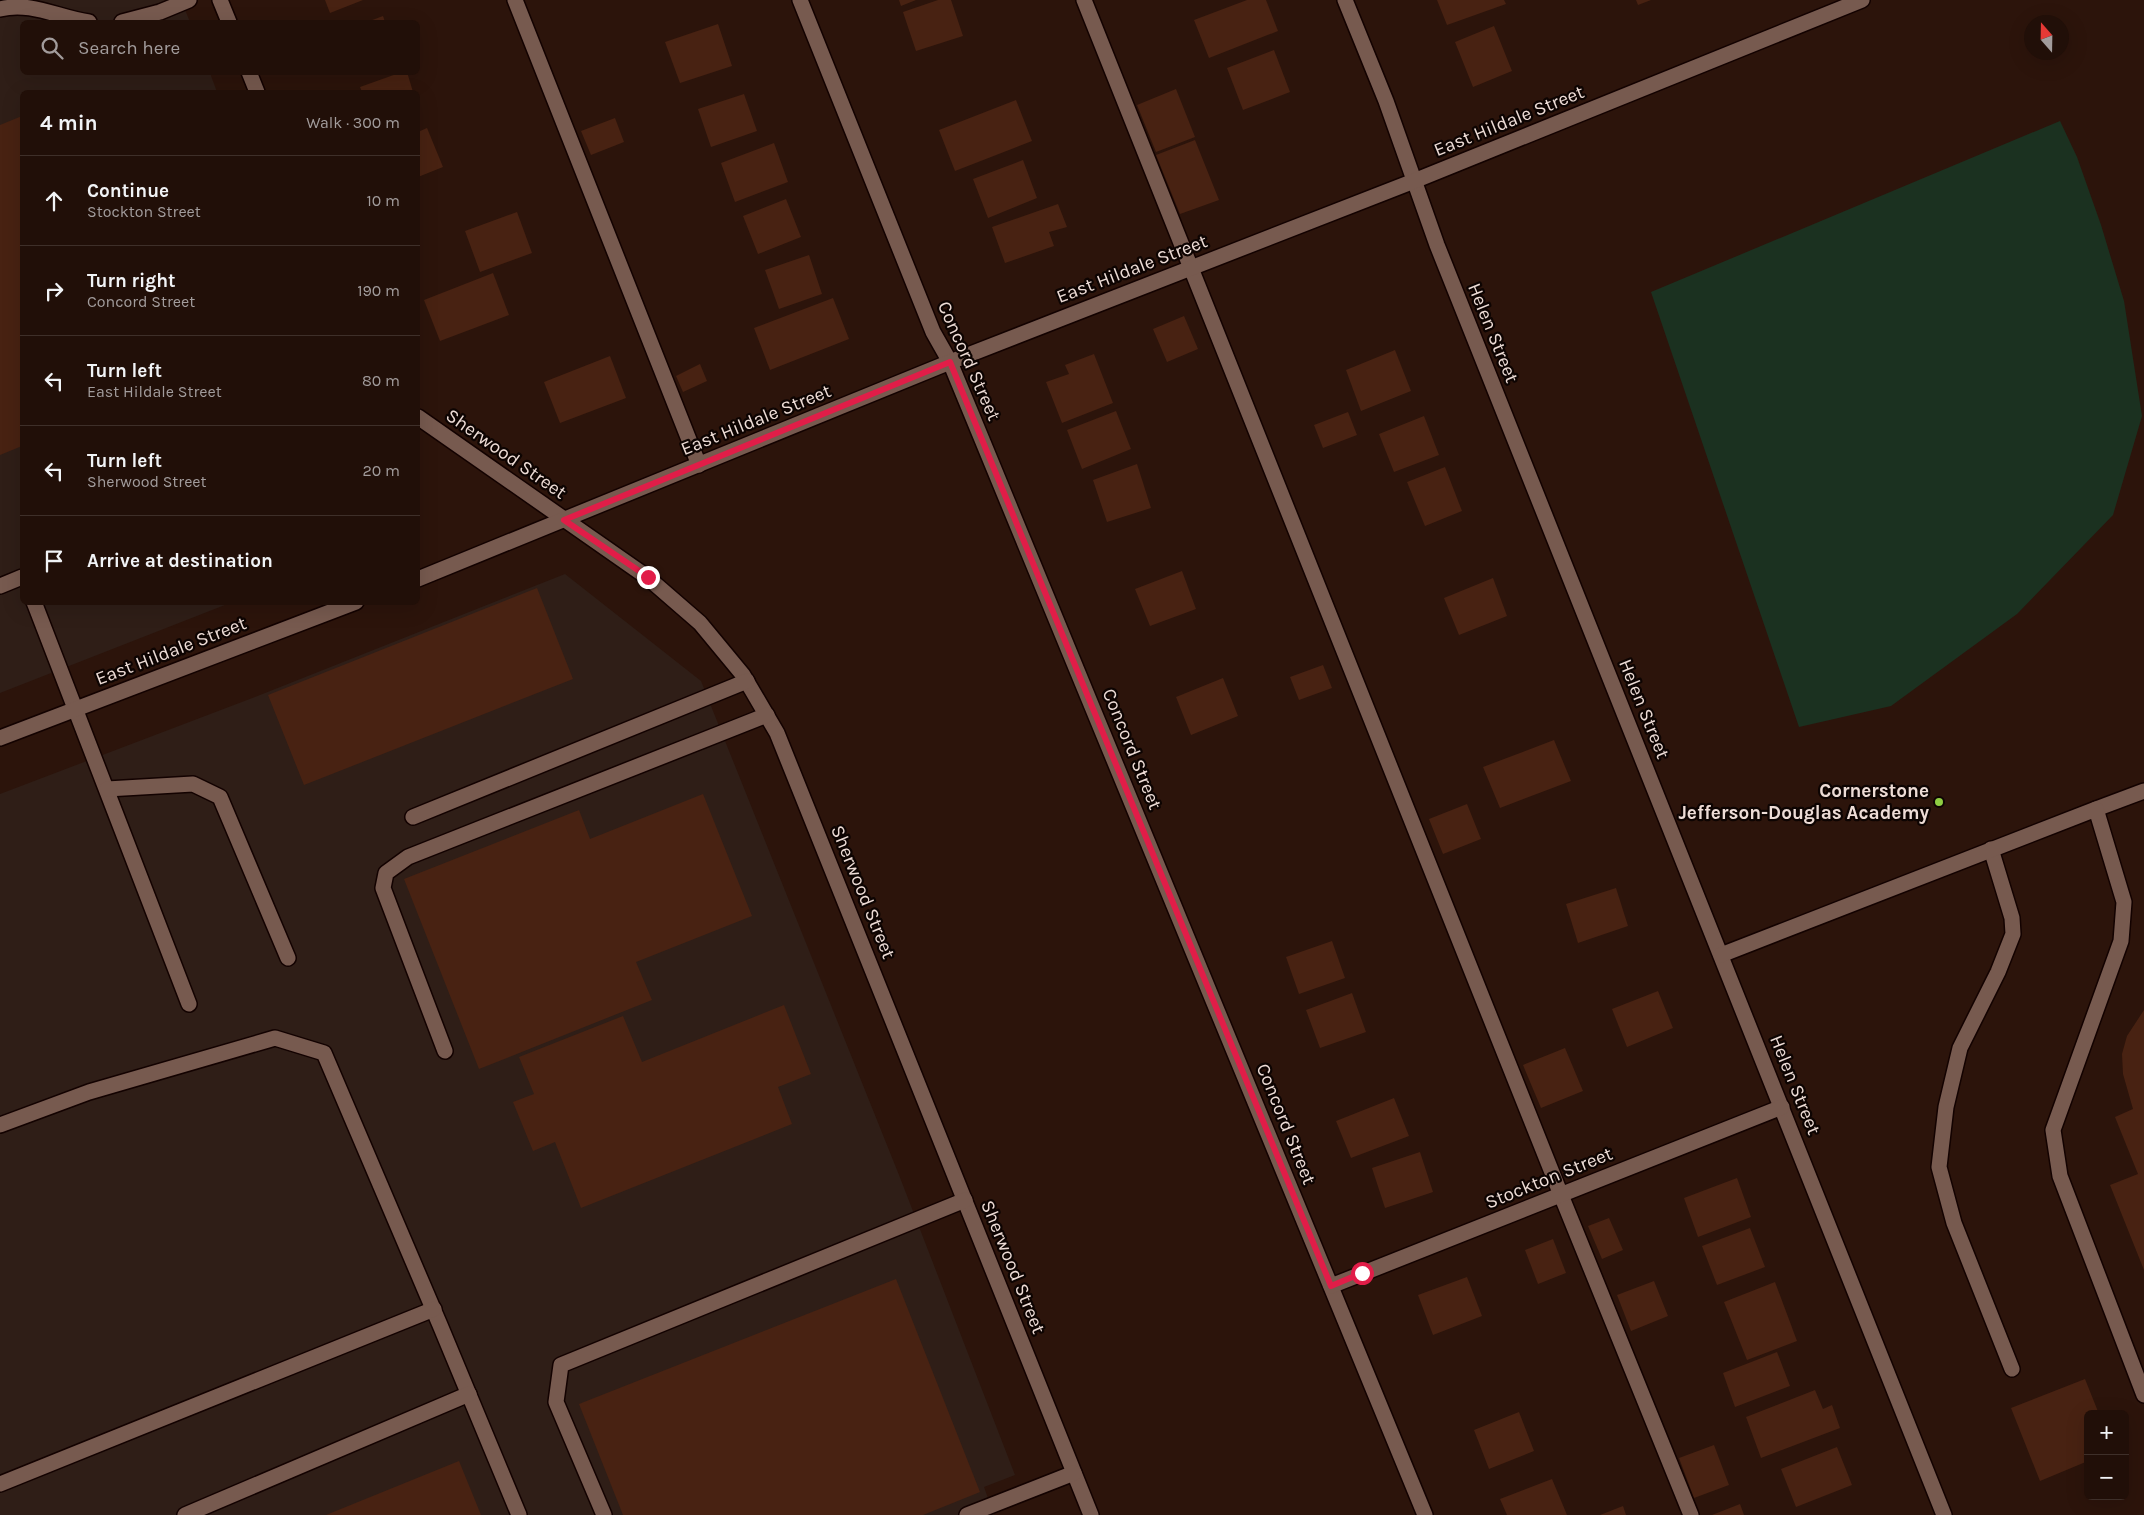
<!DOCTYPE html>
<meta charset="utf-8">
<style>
:root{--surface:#210f08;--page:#2d1d16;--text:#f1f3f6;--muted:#a29c9c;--line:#3e2f29}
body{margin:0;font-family:Karla,sans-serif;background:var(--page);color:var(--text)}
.controls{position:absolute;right:15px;bottom:15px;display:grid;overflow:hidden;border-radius:8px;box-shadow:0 5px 20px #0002}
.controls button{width:45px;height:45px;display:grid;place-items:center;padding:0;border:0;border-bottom:1px solid var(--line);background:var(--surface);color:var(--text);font:25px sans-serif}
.compass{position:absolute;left:2024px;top:15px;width:45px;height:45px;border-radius:50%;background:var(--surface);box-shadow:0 5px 20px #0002;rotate:340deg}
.stop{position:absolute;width:15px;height:15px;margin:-11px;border:4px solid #e11d48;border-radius:50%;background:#fff}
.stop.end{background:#e11d48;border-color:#fff;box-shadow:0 1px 5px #0008}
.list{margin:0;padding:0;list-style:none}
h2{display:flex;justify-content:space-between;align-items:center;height:65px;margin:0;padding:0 20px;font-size:21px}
h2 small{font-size:16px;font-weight:400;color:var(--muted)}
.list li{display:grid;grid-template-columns:32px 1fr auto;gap:15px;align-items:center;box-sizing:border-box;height:90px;padding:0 20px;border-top:1px solid var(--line)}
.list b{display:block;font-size:19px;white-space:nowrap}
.list p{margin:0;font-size:16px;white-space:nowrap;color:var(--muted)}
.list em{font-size:16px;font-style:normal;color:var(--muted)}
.icon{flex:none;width:28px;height:28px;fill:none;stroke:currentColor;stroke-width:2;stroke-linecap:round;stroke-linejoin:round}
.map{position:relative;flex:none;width:2144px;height:1515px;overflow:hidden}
.search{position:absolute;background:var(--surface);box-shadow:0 5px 20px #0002;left:20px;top:20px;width:400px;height:55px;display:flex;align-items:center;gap:12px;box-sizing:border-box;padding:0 18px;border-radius:8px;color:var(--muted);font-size:19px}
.panel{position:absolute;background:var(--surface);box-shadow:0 5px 20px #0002;left:20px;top:90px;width:400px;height:515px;border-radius:8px}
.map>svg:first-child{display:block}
</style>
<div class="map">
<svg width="2144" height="1515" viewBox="0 0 2144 1515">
<rect width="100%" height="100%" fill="#2c140b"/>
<!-- industrial -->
<g fill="#2f1e17">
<path d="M0 0H181L190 22H22V72L210 73 217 92H22V602L230 603 0 693Z"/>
<path d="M565 574 701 681 899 1175 1015 1475 984 1487 994 1515H0V794L255 697Z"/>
</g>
<!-- green -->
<path fill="#1b3120" d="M2060 121 2077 157 2101 225 2124 301 2142 416 2113 515 2017 614 1891 706 1799 727 1651 292Z"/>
<!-- building -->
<g fill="#482212">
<path d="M325 0H363L330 13Z"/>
<path d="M899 0H916L901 6Z"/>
<path d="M938 0H951L963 36 916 51 903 12Z"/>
<path d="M1247 0H1266L1278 31 1209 58 1194 20Z"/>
<path d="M1437 0H1504L1506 4 1447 25Z"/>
<path d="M1636 0H1651L1638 5Z"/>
<path d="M383 16 385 22H367Z"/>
<path d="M718 24 732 66 680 83 665 42Z"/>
<path d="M1494 26 1512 71 1473 87 1455 42Z"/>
<path d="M1274 50 1290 92 1243 110 1227 68Z"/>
<path d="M402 72H407L413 92H362L360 87Z"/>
<path d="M1176 89 1195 137 1156 152 1137 105Z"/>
<path d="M744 94 757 131 711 147 698 109Z"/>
<path d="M1016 100 1032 141 955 171 939 130Z"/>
<path d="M22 116V446L0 455V125Z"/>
<path d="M615 118 624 142 591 155 581 131Z"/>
<path d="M427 128 443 167 418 177V132Z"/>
<path d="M1195 140 1219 200 1180 214 1156 155Z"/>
<path d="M774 143 788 182 735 202 721 163Z"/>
<path d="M1023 160 1037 198 988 218 973 179Z"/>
<path d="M786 199 801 237 758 254 743 216Z"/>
<path d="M1058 204 1067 227 1049 232 1054 246 1005 263 992 227Z"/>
<path d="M517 212 532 253 480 272 465 231Z"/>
<path d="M809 255 822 294 779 309 765 270Z"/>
<path d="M493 273 509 315 440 341 424 300Z"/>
<path d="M833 298 849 339 770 370 754 328Z"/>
<path d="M1184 316 1198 349 1167 362 1153 329Z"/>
<path d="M1395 350 1411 391 1361 411 1346 370Z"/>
<path d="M1094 354 1113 403 1062 423 1046 382 1069 374 1065 365Z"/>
<path d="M610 356 626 398 560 423 544 382Z"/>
<path d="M700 364 707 381 683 392 676 376Z"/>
<path d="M1116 411 1131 449 1082 469 1067 430Z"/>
<path d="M1348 412 1357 435 1323 448 1314 425Z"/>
<path d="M1424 416 1439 455 1394 472 1379 434Z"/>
<path d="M1137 464 1151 508 1107 522 1093 480Z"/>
<path d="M1445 467 1462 511 1425 526 1407 482Z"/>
<path d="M1182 571 1196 609 1150 626 1135 589Z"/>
<path d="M1493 578 1507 616 1459 635 1444 598Z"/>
<path d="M537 588 573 679 304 785 268 695Z"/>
<path d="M1323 665 1332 688 1299 700 1290 677Z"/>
<path d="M1223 678 1238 716 1191 735 1176 697Z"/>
<path d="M1554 740 1571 781 1500 808 1483 767Z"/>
<path d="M703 794 752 916 636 962 652 1000 479 1069 404 879 579 810 590 839Z"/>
<path d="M1467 804 1481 839 1443 854 1429 819Z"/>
<path d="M1616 888 1628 926 1578 943 1566 904Z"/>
<path d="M1332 941 1345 978 1299 994 1286 957Z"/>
<path d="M1658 991 1673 1028 1627 1047 1612 1009Z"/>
<path d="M1352 993 1366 1032 1320 1048 1306 1010Z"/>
<path d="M784 1005 811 1074 778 1087 792 1124 581 1208 555 1142 533 1151 513 1102 534 1094 519 1057 623 1016 642 1062Z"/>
<path d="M2144 1010V1270L2110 1185 2138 1174 2115 1117 2133 1109 2123 1074 2122 1054 2127 1036Z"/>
<path d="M1565 1048 1583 1091 1541 1108 1523 1065Z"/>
<path d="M1394 1098 1409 1136 1351 1158 1336 1121Z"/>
<path d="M1420 1152 1433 1192 1385 1208 1372 1168Z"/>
<path d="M1737 1178 1751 1217 1698 1237 1684 1198Z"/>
<path d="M1609 1218 1623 1250 1602 1259 1588 1226Z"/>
<path d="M1750 1228 1765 1267 1717 1285 1702 1246Z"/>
<path d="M1553 1239 1566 1273 1538 1284 1525 1250Z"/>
<path d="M1467 1277 1482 1316 1433 1335 1418 1295Z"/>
<path d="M896 1279 980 1492 923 1515H623L579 1404Z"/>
<path d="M1654 1281 1668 1316 1631 1331 1617 1295Z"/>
<path d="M1775 1282 1797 1341 1747 1360 1724 1302Z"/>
<path d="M1777 1352 1790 1386 1735 1407 1723 1373Z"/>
<path d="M2085 1379 2099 1414H2088V1461L2040 1481 2011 1408Z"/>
<path d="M1815 1390 1823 1409 1832 1405 1840 1428 1761 1458 1746 1417Z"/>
<path d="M1519 1412 1534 1451 1489 1469 1474 1430Z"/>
<path d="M1714 1445 1729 1485 1694 1498 1679 1458Z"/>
<path d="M1837 1447 1852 1485 1796 1507 1781 1469Z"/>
<path d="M459 1461 481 1515H326Z"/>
<path d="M1552 1479 1567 1515H1507L1500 1499Z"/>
<path d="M1740 1504 1744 1515H1712Z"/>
<path d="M1623 1506 1626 1515H1600Z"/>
</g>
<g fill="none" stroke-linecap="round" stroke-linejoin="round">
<!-- minor casing -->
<g stroke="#130200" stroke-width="18">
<g id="minor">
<path d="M220 0 229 22"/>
<path d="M515 0 699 465"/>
<path d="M800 0 933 332 950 362 1425 1515"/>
<path d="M1084 0 1561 1195 1691 1515"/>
<path d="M1345 0 1386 101 1437 245 1944 1515"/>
<path d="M0 9C31 1 59 18 89 22"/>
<path d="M122 22 160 12 189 0"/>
<path d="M249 72 257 92"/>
<path d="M418 417 647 577 700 623 743 675 777 733 1091 1515"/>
<path d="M418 579 950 362 1414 181 1862 0"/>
<path d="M0 586 22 577"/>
<path d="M34 602 189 1004"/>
<path d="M0 738 356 602"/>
<path d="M107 789 193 784 220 797 288 958"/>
<path d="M2096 809 2144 791"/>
<path d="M413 817 747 681"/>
<path d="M1991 849 2012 918 2013 934 1998 972 1960 1048 1946 1107 1939 1167 1954 1223 2012 1369"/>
<path d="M1721 955 2096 809 2124 902 2121 941 2053 1130 2060 1176 2144 1395"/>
<path d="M445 1051 383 888 386 873 408 857 767 715"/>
<path d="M0 1125 89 1092 275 1038 324 1053 440 1325 519 1515"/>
<path d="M1331 1286 1782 1107"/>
<path d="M0 1484 434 1309"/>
<path d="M185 1515 469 1394"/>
<path d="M604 1515 556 1402 561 1365 965 1200"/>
<path d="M967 1515 1074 1473"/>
</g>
</g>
<!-- minor -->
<use href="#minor" stroke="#775a4f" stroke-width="15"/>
</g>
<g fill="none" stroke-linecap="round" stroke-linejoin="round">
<!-- route -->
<path stroke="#e11d48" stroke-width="6" d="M648 577 564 520 950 362 1331 1286 1362 1273"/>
</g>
<!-- markers -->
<circle fill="#8fcd42" stroke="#0d0402" stroke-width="2" cx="1939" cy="802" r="5"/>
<g text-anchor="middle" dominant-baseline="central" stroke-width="4.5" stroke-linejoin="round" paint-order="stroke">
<!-- street labels -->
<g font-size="19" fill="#eddcd6" stroke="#0d0402">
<text transform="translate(1509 121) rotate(-22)">East Hildale Street</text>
<text transform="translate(1132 269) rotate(-21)">East Hildale Street</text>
<text transform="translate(1493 333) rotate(68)">Helen Street</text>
<text transform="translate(969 361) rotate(66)">Concord Street</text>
<text transform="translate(756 420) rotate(-22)">East Hildale Street</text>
<text transform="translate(506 454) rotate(35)">Sherwood Street</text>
<text transform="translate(171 651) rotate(-21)">East Hildale Street</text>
<text transform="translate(1644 709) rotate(68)">Helen Street</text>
<text transform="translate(1132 749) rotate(68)">Concord Street</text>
<text transform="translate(863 892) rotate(68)">Sherwood Street</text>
<text transform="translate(1795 1085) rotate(68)">Helen Street</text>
<text transform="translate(1286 1124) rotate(68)">Concord Street</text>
<text transform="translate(1549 1178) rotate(-22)">Stockton Street</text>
<text transform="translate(1013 1267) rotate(68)">Sherwood Street</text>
</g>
<!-- poi labels -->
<g font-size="19" font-weight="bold" fill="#eddcd6" stroke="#0d0402" text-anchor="end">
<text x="1929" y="791">Cornerstone<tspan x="1929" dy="22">Jefferson-Douglas Academy</tspan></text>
</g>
</g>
</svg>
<div class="controls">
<button>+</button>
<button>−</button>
</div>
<svg class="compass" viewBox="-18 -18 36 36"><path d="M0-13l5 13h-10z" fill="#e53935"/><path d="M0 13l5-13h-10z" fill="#a29c9c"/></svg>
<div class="stop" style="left:1362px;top:1273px"></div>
<div class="stop end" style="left:648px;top:577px"></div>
<div class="search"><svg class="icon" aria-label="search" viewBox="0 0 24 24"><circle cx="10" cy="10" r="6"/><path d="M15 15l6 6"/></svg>Search here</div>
<section class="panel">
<h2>4 min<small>Walk · 300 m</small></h2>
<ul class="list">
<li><svg class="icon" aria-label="ahead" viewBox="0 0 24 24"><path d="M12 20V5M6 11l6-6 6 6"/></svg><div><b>Continue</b><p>Stockton Street</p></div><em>10 m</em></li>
<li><svg class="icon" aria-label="right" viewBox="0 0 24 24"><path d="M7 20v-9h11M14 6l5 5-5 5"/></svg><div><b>Turn right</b><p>Concord Street</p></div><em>190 m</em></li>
<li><svg class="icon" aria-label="left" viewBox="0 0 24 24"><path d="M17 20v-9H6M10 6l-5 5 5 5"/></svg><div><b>Turn left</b><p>East Hildale Street</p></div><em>80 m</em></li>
<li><svg class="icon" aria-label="left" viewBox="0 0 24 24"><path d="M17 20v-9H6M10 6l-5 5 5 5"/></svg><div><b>Turn left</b><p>Sherwood Street</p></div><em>20 m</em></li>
<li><svg class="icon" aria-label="arrive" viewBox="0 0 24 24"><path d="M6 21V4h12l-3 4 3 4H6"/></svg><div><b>Arrive at destination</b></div></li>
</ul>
</section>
</div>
